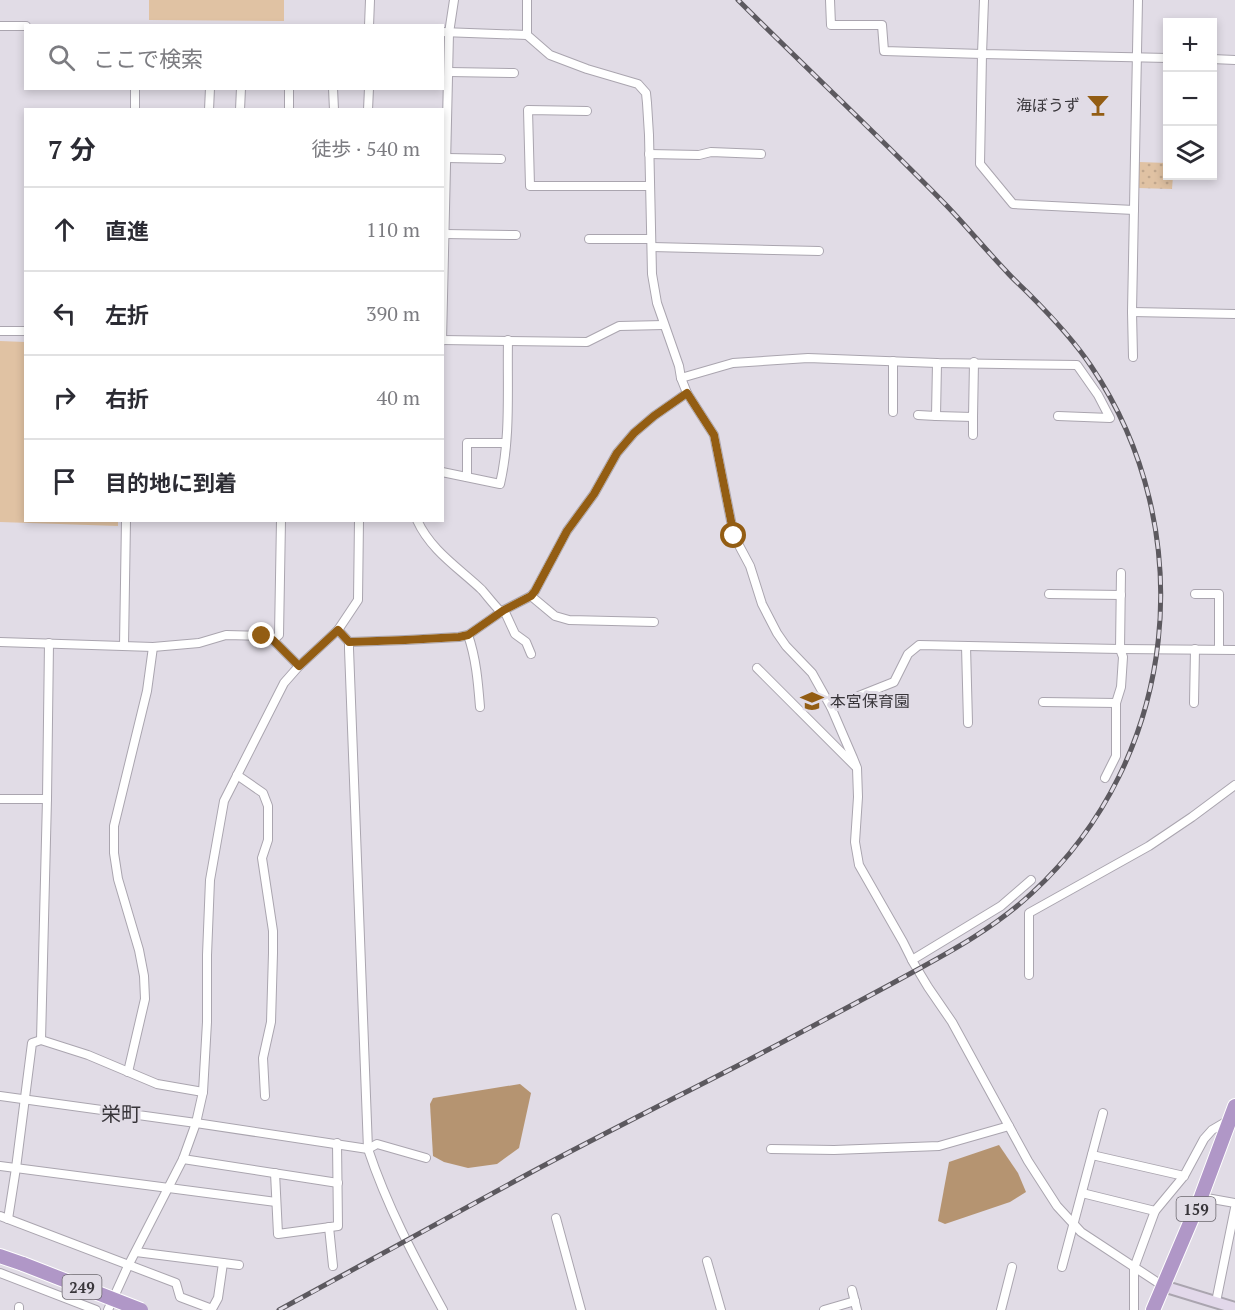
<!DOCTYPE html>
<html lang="ja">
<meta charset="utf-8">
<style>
:root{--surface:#fff;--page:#f7f7f7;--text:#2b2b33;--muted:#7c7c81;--line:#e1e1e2}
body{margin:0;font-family:"PT Serif","Noto Sans JP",serif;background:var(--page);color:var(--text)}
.controls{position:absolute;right:18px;top:18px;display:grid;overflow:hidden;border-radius:0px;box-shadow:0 3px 9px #0003}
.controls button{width:54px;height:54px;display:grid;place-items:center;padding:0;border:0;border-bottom:2px solid var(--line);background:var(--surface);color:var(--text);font:30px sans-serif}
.stop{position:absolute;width:18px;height:18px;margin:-14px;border:4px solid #935d13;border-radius:50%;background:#fff}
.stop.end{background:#935d13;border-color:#fff;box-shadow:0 2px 6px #0008}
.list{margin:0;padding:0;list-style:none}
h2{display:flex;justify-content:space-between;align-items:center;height:78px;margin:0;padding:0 24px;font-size:26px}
h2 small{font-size:20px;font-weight:400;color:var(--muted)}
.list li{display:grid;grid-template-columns:39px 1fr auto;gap:18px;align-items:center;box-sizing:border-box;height:84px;padding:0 24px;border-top:2px solid var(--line)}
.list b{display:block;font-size:22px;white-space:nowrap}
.list em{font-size:20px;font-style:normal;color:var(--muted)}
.icon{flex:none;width:33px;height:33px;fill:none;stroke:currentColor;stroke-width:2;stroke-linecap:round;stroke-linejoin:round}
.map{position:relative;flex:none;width:1235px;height:1310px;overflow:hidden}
.search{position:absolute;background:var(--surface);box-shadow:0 3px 9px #0003;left:24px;top:24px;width:420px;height:66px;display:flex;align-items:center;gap:15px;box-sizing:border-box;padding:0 21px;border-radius:0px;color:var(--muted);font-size:22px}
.panel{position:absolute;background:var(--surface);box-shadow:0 3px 9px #0003;left:24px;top:108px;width:420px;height:414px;border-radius:0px}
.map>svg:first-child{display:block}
</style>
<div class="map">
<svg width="1235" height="1310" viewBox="0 0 1235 1310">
<defs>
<pattern id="garden-dots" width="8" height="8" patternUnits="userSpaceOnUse" patternTransform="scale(1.5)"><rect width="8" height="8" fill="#e0c2a3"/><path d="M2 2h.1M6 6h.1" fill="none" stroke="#c1a78d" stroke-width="1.8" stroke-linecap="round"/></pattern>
</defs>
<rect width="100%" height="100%" fill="#e1dce6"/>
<!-- green -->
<g fill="#e0c2a3">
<path d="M149 0H284V21L149 20Z"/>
<path d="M0 341 25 342 26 520 118 521V526L0 522Z"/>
</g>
<!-- garden -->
<path fill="url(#garden-dots)" d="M1139 162 1167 163 1168 176H1173L1172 189 1138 188Z"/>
<!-- water -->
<g fill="#b59471">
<path d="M520 1084 531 1093 519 1148 497 1164 468 1168 444 1162 433 1156 430 1104 433 1098Z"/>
<path d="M999 1145 1018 1173 1026 1192 1010 1202 945 1224 938 1221 949 1162Z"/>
</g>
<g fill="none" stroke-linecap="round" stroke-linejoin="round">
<!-- minor casing -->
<g stroke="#aaa5af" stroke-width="10">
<g id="minor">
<path d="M527 0V35"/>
<path d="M830 0 831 25H882L884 51 982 54 980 164 1013 204 1134 210"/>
<path d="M984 0 982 54 1168 58"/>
<path d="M0 26H26"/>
<path d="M369 26 370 0"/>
<path d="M442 32 527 35 550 55 587 69 638 84 646 93 647 103 649 135 652 274 657 303 679 366 681 378 687 393 714 435 734 536 750 566 762 604 777 633 786 646 812 673 831 707 853 758 857 768 858 797 855 842 859 865 903 942 913 962 928 987 952 1022 1028 1161 1057 1206 1081 1232 1163 1286"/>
<path d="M1212 59 1235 60"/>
<path d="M449 72 514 73"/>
<path d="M333 88 334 110"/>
<path d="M135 110V88"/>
<path d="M209 110 210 88"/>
<path d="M240 110 241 88"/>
<path d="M289 110V88"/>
<path d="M368 110 369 88"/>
<path d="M587 111 528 110 530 186H650"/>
<path d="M649 154 699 155 711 152 761 154"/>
<path d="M447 158 501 159"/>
<path d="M445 234 516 235"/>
<path d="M589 239H651"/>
<path d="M652 247 819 251"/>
<path d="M1132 312 1235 314"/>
<path d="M0 331H26"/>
<path d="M442 340 587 342 619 326 664 325"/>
<path d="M442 341 449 33 454 0"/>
<path d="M1133 357 1132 312 1138 0"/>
<path d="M681 378 733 363 808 358 937 363 1077 365 1098 395 1110 418 1058 416"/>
<path d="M893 412V361"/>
<path d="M918 415 936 416 937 363"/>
<path d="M936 416 973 417 974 362"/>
<path d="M973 435V417"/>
<path d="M442 472 500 484C511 437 507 388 508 340"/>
<path d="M467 477V443H506"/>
<path d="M417 520C431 551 459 568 482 590 488 597 494 605 501 612"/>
<path d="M1049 594 1121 595"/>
<path d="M1195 594H1219V649"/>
<path d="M531 596 555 616 569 620 654 622"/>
<path d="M504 610 515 634 526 642 531 654"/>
<path d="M338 630 349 642V649L368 1149C387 1206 414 1257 443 1310"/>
<path d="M468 635C476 658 478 682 480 707"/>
<path d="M273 640 279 635 281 520"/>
<path d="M0 642 153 647 199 643 226 635 262 636 273 640 299 666"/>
<path d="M349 642 406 640 459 637 468 635 504 610 531 596 535 591 567 531 594 494 617 453 634 433 654 416 687 393"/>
<path d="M124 645 126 520"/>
<path d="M966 646 968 723"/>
<path d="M757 668 856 767"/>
<path d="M1043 702 1116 703"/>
<path d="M1194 703 1195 649"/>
<path d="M831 707 894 682 908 654 919 645 1120 649 1235 650"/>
<path d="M237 775 263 793 268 806V840L262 858 273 931V953L271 1022 263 1058 265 1096"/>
<path d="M1105 778 1116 756V703L1121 687 1123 657 1120 649 1121 573"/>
<path d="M0 799H47"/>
<path d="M912 960 1001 906 1031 880"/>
<path d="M1029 975V913L1149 846 1192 817 1235 785"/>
<path d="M41 1040 47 799 49 643"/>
<path d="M128 1072 145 999 144 976 139 950 118 879 114 853V826L147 691 153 647"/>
<path d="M0 1096 196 1123 368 1149 377 1144 426 1158"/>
<path d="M771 1149 834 1150 939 1146 1009 1126"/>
<path d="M1092 1155 1184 1176"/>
<path d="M183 1159 338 1183"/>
<path d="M0 1166 276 1202"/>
<path d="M275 1173 278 1234 338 1226 337 1143"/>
<path d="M1082 1193 1155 1211"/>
<path d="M1201 1197 1235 1203"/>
<path d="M0 1216 176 1283 180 1297 212 1309 218 1298 223 1263"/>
<path d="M556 1218 581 1310"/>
<path d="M8 1219 16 1168 32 1043 41 1040 88 1055 157 1084 203 1092"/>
<path d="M329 1227 333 1266"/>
<path d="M136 1252 239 1265"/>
<path d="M707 1261 721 1310"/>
<path d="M1062 1267 1103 1113"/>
<path d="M0 1273 96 1310"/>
<path d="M852 1290 857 1310"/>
<path d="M1216 1302 1235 1208"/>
<path d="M19 1310V1307"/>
<path d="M108 1310 128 1266 183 1159 196 1123 203 1092 207 1022V955L210 880 224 801 284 683 299 666 338 630 358 600 359 520"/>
<path d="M824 1310 855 1301"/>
<path d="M1001 1310 1012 1267"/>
<path d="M1134 1310V1268L1155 1211 1184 1176 1204 1139 1212 1130 1229 1120"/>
</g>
</g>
<!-- secondary casing -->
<g stroke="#aaa5af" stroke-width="14">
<path id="secondary" d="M1163 1286 1235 1308"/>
</g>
<!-- trunk casing -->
<g stroke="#fff" stroke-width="16">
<g id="trunk">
<path d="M0 1256 23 1264"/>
<path d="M1153 1310 1201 1197 1235 1106"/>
</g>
</g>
<!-- minor -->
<use href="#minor" stroke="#fff" stroke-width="8"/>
<!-- secondary -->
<use href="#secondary" stroke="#e2d8ea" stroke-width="10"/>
<!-- trunk -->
<use href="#trunk" stroke="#b097c7" stroke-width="14"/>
<!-- rail casing -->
<g stroke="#5c595f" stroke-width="5">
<path id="rail" d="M279 1310C363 1265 445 1219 528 1174 597 1137 667 1102 737 1066 789 1039 841 1011 893 983 942 956 990 932 1032 893 1179 758 1202 530 1091 366 1073 339 1050 315 1027 292 1020 285 1013 279 1006 271 986 250 967 227 947 206 879 136 807 69 738 0"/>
</g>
<!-- rail -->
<use href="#rail" stroke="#e1dce6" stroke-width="3" stroke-dasharray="9" stroke-linecap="butt"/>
<!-- trunk-bridge casing -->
<g stroke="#fff" stroke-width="16" stroke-linecap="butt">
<path id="trunk-bridge" d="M23 1264 141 1310"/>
</g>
<!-- trunk-bridge -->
<use href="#trunk-bridge" stroke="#b097c7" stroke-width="14"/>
</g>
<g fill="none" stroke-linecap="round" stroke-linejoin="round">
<!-- route -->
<path stroke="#935d13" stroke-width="8" d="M262 636 273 640 299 666 338 630 349 642 405 640 459 637 468 635 504 610 531 596 535 591 567 531 594 494 617 453 634 433 654 416 687 393 714 435 734 536"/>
</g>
<!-- icons -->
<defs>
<g id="bar-bare" transform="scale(1.8)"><path d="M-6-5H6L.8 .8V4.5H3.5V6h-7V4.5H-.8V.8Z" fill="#935d13" stroke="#e1dce6" stroke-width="2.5" paint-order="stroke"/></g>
<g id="school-bare" transform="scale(1.8)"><path d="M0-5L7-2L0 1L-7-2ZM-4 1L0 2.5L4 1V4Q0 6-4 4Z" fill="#935d13" stroke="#e1dce6" stroke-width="2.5" paint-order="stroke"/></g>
</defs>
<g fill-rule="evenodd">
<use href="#bar-bare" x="1098" y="105"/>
<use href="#school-bare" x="812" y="701"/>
</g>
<g text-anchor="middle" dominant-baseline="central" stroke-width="6" stroke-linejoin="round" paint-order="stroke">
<!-- shield labels -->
<g fill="#e1dce6" stroke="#6b676e" stroke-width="1.5">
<rect x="1176.5" y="1197" width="39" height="24" rx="4.5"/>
<rect x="62.5" y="1275" width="39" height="24" rx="4.5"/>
</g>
<g font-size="15" font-weight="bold" fill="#38353a">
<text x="1196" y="1209">159</text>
<text x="82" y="1287">249</text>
</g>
<!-- poi labels -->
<g font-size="16" fill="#38353a" stroke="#e1dce6" text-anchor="end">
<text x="1080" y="105">海ぼうず</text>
<text x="830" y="701" text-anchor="start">本宮保育園</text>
</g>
<!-- quarter labels -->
<g font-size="20" fill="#38353a" stroke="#e1dce6">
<text x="121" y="1113">栄町</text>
</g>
</g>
</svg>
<div class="controls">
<button>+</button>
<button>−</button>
<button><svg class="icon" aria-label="layers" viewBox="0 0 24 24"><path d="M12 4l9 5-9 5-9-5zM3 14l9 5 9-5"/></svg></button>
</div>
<div class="stop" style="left:734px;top:536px"></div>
<div class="stop end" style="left:262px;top:636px"></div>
<div class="search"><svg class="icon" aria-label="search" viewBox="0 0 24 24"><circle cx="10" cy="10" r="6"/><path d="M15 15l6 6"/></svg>ここで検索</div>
<section class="panel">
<h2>7 分<small>徒歩 · 540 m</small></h2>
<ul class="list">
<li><svg class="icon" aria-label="ahead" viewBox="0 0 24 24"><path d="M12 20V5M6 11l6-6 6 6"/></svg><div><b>直進</b></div><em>110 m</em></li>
<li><svg class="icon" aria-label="left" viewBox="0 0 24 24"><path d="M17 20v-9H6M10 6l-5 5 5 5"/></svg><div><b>左折</b></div><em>390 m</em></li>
<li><svg class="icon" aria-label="right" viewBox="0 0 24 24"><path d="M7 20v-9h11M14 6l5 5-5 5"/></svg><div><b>右折</b></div><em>40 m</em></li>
<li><svg class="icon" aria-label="arrive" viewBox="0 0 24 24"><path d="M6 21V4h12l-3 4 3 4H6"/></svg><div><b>目的地に到着</b></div></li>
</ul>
</section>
</div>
